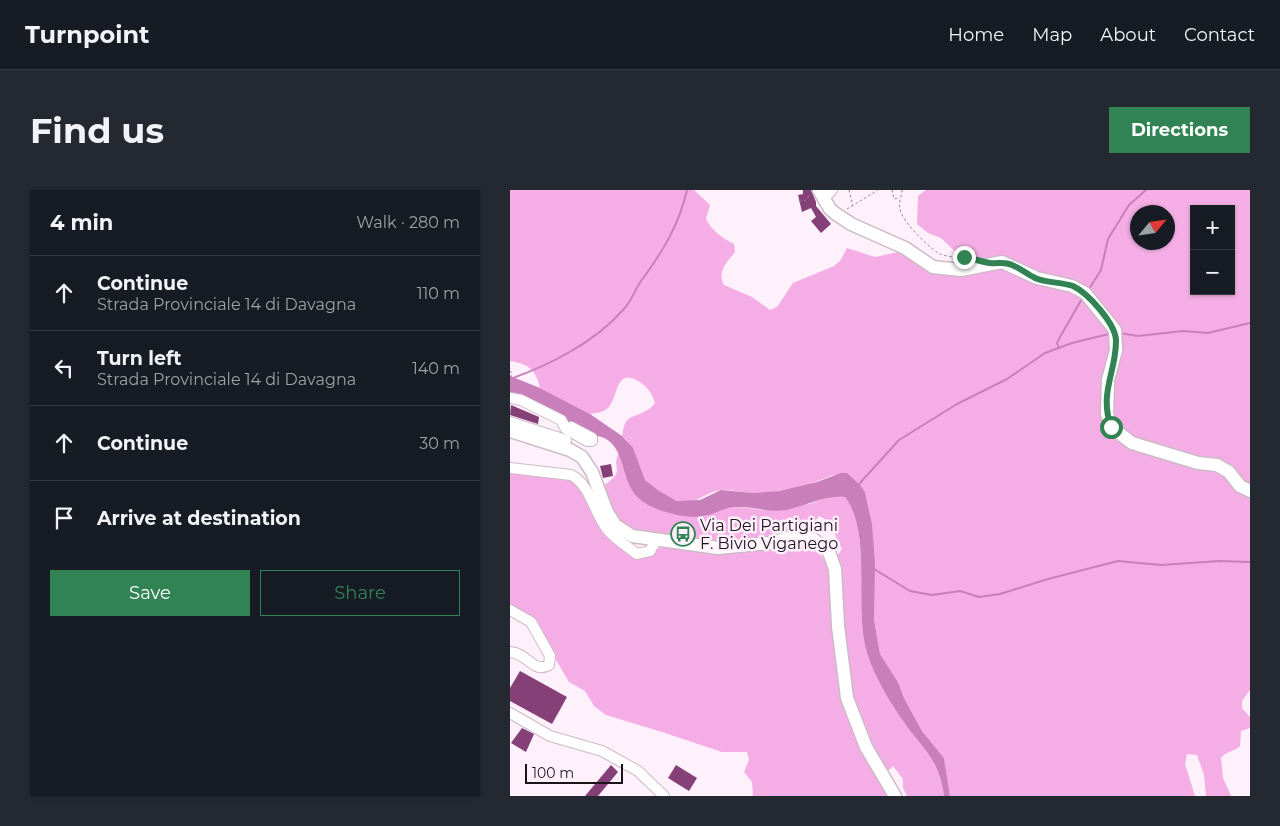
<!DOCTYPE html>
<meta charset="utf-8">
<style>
:root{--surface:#171b24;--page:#242831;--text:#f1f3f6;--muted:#9ea1a6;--line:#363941;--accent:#328354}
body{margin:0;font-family:Montserrat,sans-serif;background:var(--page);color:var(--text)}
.controls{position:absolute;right:15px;top:15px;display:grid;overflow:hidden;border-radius:0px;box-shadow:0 1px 4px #0004}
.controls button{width:45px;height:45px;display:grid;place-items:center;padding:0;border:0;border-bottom:1px solid var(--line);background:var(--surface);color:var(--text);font:25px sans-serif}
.compass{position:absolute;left:620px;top:15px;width:45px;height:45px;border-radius:50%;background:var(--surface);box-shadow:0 1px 4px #0004;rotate:61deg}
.scale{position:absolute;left:15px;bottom:12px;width:98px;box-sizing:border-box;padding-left:5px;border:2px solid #1b151a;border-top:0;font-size:14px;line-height:18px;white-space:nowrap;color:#1b151a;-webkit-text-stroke:4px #fff1fb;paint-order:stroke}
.stop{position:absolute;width:15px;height:15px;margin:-11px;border:4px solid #328354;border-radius:50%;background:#fff}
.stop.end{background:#328354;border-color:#fff;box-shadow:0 1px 5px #0008}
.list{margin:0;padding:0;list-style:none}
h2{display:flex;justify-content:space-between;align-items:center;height:65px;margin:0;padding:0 20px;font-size:21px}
h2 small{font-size:16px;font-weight:400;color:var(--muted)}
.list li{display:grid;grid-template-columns:32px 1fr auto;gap:15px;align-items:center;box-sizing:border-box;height:75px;padding:0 20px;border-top:1px solid var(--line)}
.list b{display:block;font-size:19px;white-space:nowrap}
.list p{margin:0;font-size:16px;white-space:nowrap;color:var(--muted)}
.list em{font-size:16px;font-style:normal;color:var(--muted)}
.actions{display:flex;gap:10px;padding:15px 20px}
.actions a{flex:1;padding:11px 0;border:1px solid var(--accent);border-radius:0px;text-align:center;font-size:18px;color:var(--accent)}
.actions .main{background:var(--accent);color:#fff}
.icon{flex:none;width:28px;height:28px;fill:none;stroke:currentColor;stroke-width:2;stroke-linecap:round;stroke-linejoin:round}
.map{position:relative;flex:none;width:740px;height:606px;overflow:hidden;border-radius:0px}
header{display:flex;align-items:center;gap:30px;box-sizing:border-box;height:70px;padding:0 25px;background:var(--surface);border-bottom:1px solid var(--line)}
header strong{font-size:24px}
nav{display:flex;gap:28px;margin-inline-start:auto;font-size:18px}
.intro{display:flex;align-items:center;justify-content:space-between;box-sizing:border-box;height:120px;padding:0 30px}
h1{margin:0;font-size:35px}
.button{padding:12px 22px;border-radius:0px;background:var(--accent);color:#fff;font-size:18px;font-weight:700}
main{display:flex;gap:30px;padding:0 30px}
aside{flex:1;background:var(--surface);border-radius:0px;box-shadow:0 1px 4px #0004}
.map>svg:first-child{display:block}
</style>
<header>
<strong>Turnpoint</strong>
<nav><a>Home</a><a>Map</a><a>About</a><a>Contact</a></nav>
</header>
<div class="intro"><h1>Find us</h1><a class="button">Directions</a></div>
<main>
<aside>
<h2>4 min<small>Walk · 280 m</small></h2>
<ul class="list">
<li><svg class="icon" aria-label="ahead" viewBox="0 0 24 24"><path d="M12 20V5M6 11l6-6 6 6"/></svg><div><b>Continue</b><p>Strada Provinciale 14 di Davagna</p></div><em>110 m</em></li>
<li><svg class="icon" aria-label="left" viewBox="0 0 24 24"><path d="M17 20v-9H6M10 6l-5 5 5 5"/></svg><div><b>Turn left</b><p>Strada Provinciale 14 di Davagna</p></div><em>140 m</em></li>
<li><svg class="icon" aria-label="ahead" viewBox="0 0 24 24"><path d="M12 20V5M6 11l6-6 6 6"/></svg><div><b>Continue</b></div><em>30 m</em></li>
<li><svg class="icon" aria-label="arrive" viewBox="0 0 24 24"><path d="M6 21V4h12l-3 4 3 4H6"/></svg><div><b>Arrive at destination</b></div></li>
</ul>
<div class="actions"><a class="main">Save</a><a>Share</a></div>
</aside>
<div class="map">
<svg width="740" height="606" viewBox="0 0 740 606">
<rect width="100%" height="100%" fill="#fff1fb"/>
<!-- green -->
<g fill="#f5aee5" fill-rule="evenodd">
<path d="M0 0H184L200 15 196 29C202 41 212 48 224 54L225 62C216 73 207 82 214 95L242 107 260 120 267 117 283 93 324 76 330 71 337 58 365 67 393 61 422 79 485 76 561 100 572 106 601 141 598 239 706 279 740 305V500L732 511V518L740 527V538L731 541 730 556C724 562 716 561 711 568L713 588 721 606H696L694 585 687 565 677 564 675 574 685 606H440L434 568 412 541 394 508 388 492 370 464 364 429 362 334 355 302 323 285C298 296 271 302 244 303 231 303 219 298 206 301 191 305 185 316 166 310 156 307 145 299 137 292 124 281 128 259 112 246 113 242 113 238 115 234 118 224 136 226 145 213 143 204 137 197 130 192 104 176 109 208 98 218 94 222 86 223 80 224L30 198C26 179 18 174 0 171Z"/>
<path d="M416 0H740V298L684 269 615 244 606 232 601 203 610 150 578 102 463 66 449 65 431 48 418 43 407 34 408 6ZM684 19H721V101H684ZM628 22H658V52H628Z"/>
<path d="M109 263 116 287 193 327 216 318 228 317 255 320 299 314 322 306 335 307C363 345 343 416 357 463 364 486 379 511 393 531 413 560 429 568 434 606H397L393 598V589L383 576 377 582 349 527 340 490 328 370 327 366 332 359 324 343 326 335 309 326 298 342C274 339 251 350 227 353 207 355 128 348 114 336 101 326 98 311 93 296 118 279 100 280 109 263Z"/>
<path d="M0 281 61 290 126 367 158 355 211 361H244L286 353 300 355 315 370 320 383 347 550 378 606H243L242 592 234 582 239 570 237 562H212L152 542 96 525 84 516 75 501 59 492 21 427 0 414Z"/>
</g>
<!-- water -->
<path fill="#c97fb9" d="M0 186 30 198 80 224 112 246 123 258 135 290 149 301 167 311 190 310 211 300 243 303 269 301 307 292 331 283H337L350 295 355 302 362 334 365 373 364 429 370 464 388 492 394 508 412 541 434 568 440 606H434C429 568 413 560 393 531 379 511 364 486 357 463 343 416 363 345 335 307 314 305 296 316 276 320 259 323 243 316 227 317 214 317 206 324 194 326 185 328 169 326 160 323 147 320 132 314 124 303 108 280 116 247 80 245L0 202Z"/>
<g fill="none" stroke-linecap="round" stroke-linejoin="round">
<!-- stream -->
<g stroke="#c97fb9" stroke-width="2">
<path d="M579 99 591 80 598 49 619 15 636 0"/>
<path d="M609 143 628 146 673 141 698 143 740 133"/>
<path d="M549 158 547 153 550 147 573 107"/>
<path d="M0 189C40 175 85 152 113 120 121 112 125 100 131 91 152 63 169 35 177 0"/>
<path d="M349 294 389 250 447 214 497 189 535 163 562 153 599 144"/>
<path d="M364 379 400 401 422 405 450 401 469 407 490 404 538 389 608 371 651 375 709 371 740 372"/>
</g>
</g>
<!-- building -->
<g fill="#844077">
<path d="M293 0H301L306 12V16L321 34 311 43 301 31 306 27 301 18 292 22 288 5 293 4Z"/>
<path d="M1 215 29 227 28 234 0 225Z"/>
<path d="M101 274 103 286 93 288 90 276Z"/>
<path d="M10 481 57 507 42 534 0 511V498Z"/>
<path d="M12 538 24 544 16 562 1 553Z"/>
<path d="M101 575 108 582 88 606H75Z"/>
<path d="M166 575 187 588 179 601 158 588Z"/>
</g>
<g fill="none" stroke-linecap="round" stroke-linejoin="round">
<!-- minor casing -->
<g stroke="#ccbbc7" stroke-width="12">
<g id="minor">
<path d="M313 9 322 0"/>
<path d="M0 208 11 210 51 230 56 239 77 251H82V248L61 237"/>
<path d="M0 232 56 250"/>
<path d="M0 278 61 285C80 294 84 323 97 339 105 349 117 356 127 364L140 361 146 350"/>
<path d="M0 420 21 432 40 466 39 475C23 484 18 463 0 462"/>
<path d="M0 523 40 546 92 561 128 581 154 606"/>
</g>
</g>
<!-- major casing -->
<g stroke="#ccbbc7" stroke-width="15">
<g id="major">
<path d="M309 0 320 19 326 24 341 34 395 58 423 77 451 80 492 72 527 88 562 96 575 103 605 140 606 160 598 190 597 224 601 237 622 253 688 273 707 275 719 282 730 296 740 301"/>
<path d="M0 241 60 260 72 267 82 282 97 322 105 335 122 346 208 358 260 353 286 346 303 349 319 362 325 379 328 436 337 508 356 557 385 606"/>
</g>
</g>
<!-- path -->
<g stroke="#8f858c" stroke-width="1" stroke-dasharray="2.5 2.5" stroke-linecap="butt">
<path d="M339 0 343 16"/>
<path d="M382 0 384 9 390 8"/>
<path d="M392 0C392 7 388 12 390 19 391 30 418 57 428 63 437 68 452 67 463 67"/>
<path d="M289 12 296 10 300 4"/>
<path d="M337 19 368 0"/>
<path d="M0 181 2 183 0 189"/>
</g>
<!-- minor -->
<use href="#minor" stroke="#fff" stroke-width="10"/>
<!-- major -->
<use href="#major" stroke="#fff" stroke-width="12"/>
</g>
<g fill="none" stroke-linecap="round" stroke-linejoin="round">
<!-- route -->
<path stroke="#328354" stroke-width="6" d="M454 67C463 68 471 72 480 73 488 74 494 71 502 75 510 78 517 84 525 88 537 93 551 92 563 96 578 103 606 134 606 151 606 183 589 202 601 237"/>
</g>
<!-- icons -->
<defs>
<g id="bus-ring" transform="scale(1.25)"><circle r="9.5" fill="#fff1fb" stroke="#328354" stroke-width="1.5"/><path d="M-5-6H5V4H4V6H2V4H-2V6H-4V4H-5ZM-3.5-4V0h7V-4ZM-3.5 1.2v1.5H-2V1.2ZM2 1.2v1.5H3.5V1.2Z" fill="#328354"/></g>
</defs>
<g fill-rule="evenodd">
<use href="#bus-ring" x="173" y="344"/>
</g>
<g text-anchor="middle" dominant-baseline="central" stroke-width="5" stroke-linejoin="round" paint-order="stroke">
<!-- poi labels -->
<g font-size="16" fill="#1b151a" stroke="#fff1fb" text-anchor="start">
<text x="190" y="335">Via Dei Partigiani<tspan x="190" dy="18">F. Bivio Viganego</tspan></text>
</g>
</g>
</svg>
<div class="controls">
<button>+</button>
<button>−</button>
</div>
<svg class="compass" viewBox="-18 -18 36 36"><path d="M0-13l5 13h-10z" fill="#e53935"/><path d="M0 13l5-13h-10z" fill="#9ea1a6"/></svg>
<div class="scale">100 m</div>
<div class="stop" style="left:601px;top:237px"></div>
<div class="stop end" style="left:454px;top:67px"></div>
</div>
</main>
